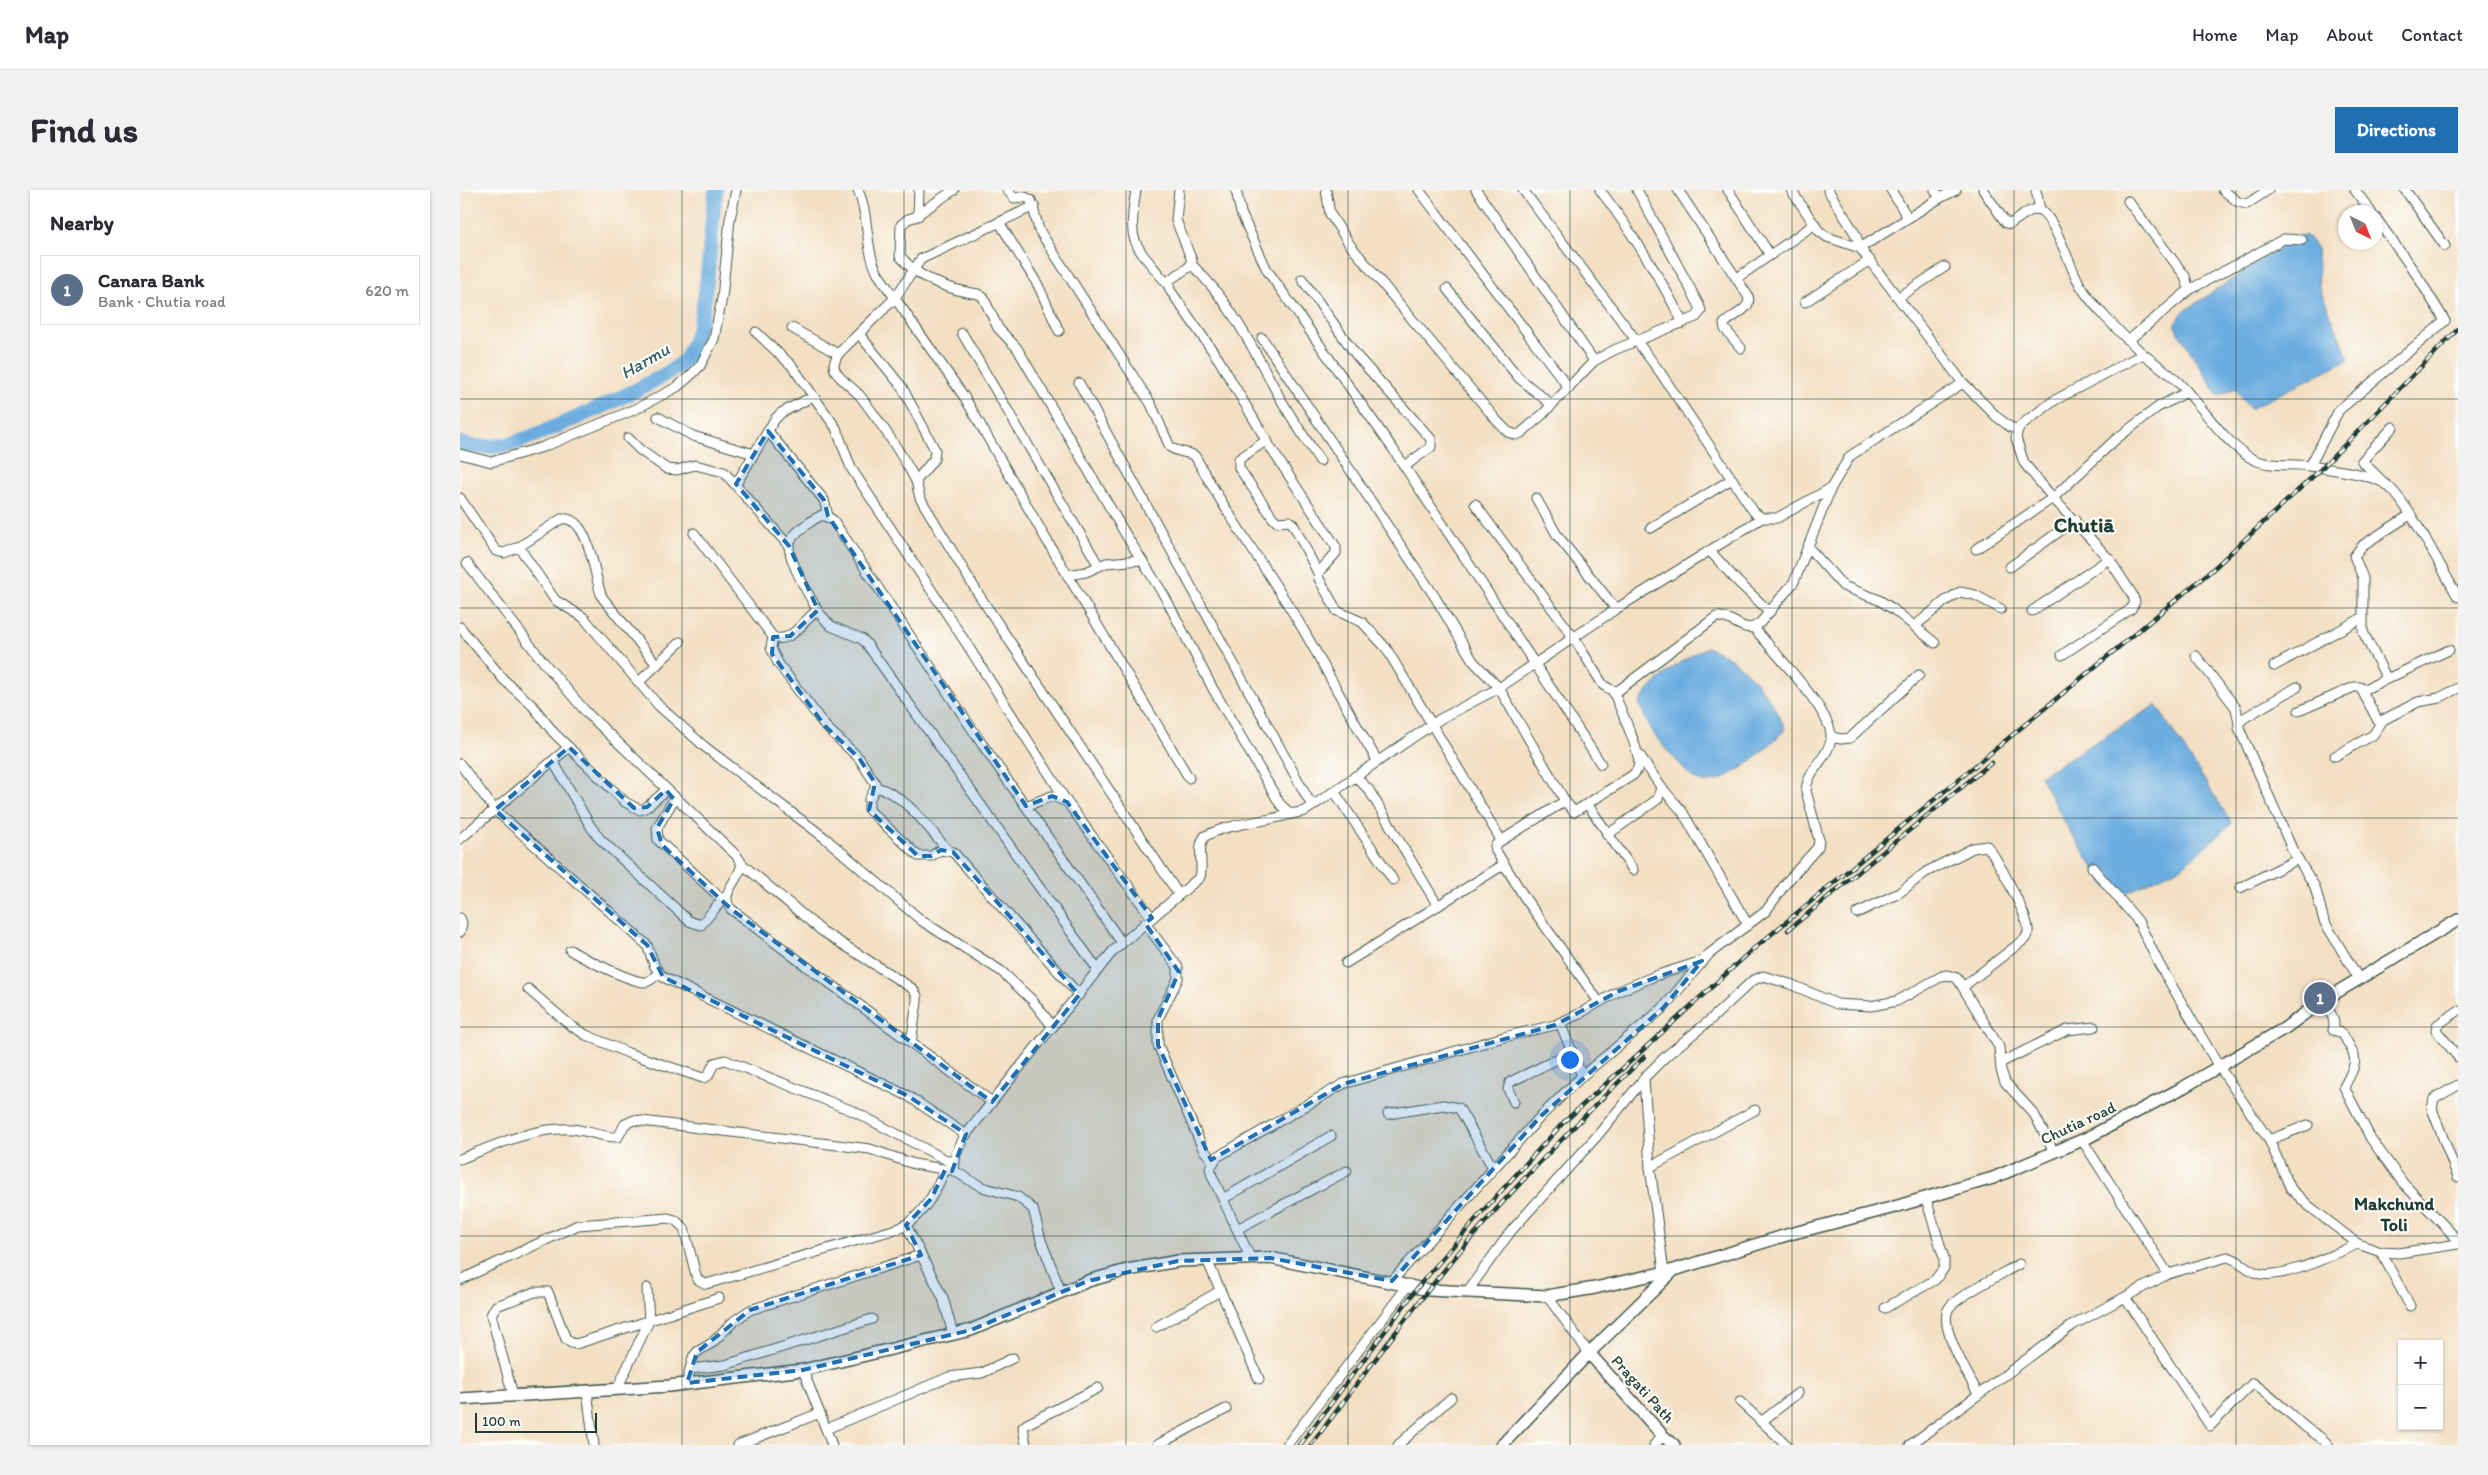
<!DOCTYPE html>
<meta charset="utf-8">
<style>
:root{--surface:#fff;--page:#f2f2f3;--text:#2b2b33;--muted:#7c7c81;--line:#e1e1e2;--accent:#1f6fb2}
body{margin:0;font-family:Itim,sans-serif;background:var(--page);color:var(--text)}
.controls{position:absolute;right:15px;bottom:15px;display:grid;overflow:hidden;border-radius:0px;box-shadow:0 1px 4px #0004}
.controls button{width:45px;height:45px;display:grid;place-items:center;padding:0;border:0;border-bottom:1px solid var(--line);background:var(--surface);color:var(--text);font:25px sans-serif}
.compass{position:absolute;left:1878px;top:15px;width:45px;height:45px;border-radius:50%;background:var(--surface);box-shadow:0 1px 4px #0004;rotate:137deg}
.scale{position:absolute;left:15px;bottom:12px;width:122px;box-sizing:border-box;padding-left:5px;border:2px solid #1f3d34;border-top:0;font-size:14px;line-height:18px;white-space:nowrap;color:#1f3d34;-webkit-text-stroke:4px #fdfcf7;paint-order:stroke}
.you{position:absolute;left:1109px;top:869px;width:18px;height:18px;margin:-12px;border:4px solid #fff;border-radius:50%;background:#1a73e8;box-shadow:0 0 0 8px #1a73e833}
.badge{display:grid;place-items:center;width:32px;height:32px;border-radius:50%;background:var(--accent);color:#fff;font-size:16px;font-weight:700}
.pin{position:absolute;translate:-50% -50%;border:2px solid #fff;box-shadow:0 1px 5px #0006}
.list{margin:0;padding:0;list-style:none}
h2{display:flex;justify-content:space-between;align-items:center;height:65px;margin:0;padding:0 20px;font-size:21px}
h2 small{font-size:16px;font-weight:400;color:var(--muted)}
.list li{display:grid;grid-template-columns:32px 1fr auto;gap:15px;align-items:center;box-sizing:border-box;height:70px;margin:0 10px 10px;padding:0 10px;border:1px solid var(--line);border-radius:0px}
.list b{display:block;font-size:19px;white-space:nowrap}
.list p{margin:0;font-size:16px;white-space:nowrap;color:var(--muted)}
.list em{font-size:16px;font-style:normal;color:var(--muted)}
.map{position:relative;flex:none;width:1998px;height:1255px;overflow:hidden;border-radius:0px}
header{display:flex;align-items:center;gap:30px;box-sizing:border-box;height:70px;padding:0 25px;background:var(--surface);border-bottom:1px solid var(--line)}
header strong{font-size:24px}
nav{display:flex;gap:28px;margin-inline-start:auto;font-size:18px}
.intro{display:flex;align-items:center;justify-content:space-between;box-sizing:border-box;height:120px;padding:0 30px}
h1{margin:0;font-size:35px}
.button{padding:12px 22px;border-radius:0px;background:var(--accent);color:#fff;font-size:18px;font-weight:700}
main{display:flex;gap:30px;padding:0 30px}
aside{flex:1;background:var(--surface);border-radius:0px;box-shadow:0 1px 4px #0004}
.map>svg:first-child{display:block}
</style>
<header>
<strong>Map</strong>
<nav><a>Home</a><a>Map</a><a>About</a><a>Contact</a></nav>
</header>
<div class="intro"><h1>Find us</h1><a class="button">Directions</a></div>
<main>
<aside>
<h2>Nearby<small></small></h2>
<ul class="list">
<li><span class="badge" style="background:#5c6f8a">1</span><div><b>Canara Bank</b><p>Bank · Chutia road</p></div><em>620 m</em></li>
</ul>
</aside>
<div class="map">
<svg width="1998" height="1255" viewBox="0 0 1998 1255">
<rect width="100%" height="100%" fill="#fdfcf7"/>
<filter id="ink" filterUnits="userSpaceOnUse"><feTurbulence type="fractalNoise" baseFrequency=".02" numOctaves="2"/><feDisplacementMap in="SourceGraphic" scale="10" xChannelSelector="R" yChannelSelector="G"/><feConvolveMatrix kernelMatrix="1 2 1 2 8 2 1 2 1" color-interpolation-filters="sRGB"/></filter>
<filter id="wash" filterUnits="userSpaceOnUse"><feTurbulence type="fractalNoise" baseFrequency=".0096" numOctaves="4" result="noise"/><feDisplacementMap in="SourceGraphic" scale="20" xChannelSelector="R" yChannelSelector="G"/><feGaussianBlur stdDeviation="1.12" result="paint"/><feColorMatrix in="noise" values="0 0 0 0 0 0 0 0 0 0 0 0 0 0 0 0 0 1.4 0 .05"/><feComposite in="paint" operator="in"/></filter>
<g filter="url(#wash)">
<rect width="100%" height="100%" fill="#f3dfc2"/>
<!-- water -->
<g fill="#6cade0" stroke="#46758a">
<path d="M1838 45 1847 46 1857 58 1859 97 1889 169 1790 219 1775 198 1758 206 1714 135 1723 122Z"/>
<path d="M1247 457C1253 460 1259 462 1265 465 1286 476 1319 517 1325 540 1308 556 1261 605 1235 589 1228 585 1222 576 1216 570 1198 552 1187 536 1179 512 1198 487 1219 471 1247 457Z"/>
<path d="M1696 515 1772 633 1722 677 1666 703 1647 698 1609 640 1580 586Z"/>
</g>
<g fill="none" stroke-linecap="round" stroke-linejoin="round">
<!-- river -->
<path stroke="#6cade0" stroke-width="15" d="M0 253C14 259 38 257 53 253 80 245 214 188 226 168 251 128 248 48 256 0"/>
</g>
</g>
<g filter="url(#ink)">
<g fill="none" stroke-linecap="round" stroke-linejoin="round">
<!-- minor casing -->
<g stroke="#3f5549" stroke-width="11">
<g id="minor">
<path d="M398 0C410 27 404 57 418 84L505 208 586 349 729 588"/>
<path d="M459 0 458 26 448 29 441 35 440 66C458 89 490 100 518 104L523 107 538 138 557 158 666 345 705 407 753 499 820 614 831 624 845 621 980 529 1039 498 1156 419 1302 328"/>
<path d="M547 0 554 8 565 7 571 10 579 40 691 214 710 257C718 263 727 261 735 266 768 328 809 381 844 441 869 484 891 528 917 570"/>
<path d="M676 0C667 56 674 53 708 95"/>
<path d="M719 0 716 30 732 71 729 77 708 91 710 100 759 170 812 260 876 357V363L858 383 859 389 877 421 902 432 926 458 1041 650"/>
<path d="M776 0 781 23 807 80 933 259 1141 574"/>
<path d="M866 0 870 24 890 55 1038 232 1048 242 1056 245 1061 243 1082 225 1134 171 1154 160 1236 127 1241 121 1239 115 1177 0"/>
<path d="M959 0 1109 198"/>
<path d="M1016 0 1134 171"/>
<path d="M1063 0 1200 182 1294 322 1302 328H1317L1371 298"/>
<path d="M1140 0C1172 42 1199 85 1223 133"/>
<path d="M1218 0 1288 106C1293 119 1272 125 1264 134L1265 139 1281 158"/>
<path d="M1268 0 1310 65"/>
<path d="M1331 0 1359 41 1367 47 1400 58 1503 193 1537 227 1550 237 1558 239"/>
<path d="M1368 0 1396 45 1400 58 1480 8"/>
<path d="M1431 0 1448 28"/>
<path d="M1475 0 1480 8 1496 0"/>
<path d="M1523 0 1546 33 1550 34C1557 30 1572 16 1580 20 1593 25 1610 76 1617 89 1627 111 1663 146 1682 163 1694 173 1707 181 1717 191 1740 213 1764 253 1791 268 1808 278 1831 273 1850 276 1873 280 1903 282 1924 293 1944 304 1984 383 1998 407"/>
<path d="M1576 0 1580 20"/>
<path d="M1763 0 1778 12 1787 14 1808 0"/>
<path d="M1895 0 1911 22"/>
<path d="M1945 0 1985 56"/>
<path d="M1668 11 1725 86 1729 100 1669 150"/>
<path d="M460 23 494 0"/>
<path d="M539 32 578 95 599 141"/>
<path d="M731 74C768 109 789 151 813 195 826 221 844 246 860 271"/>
<path d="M1277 88 1355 34"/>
<path d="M842 89 896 165 971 249V257L945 276"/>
<path d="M987 99 1059 188 1092 215"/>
<path d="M1729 100 1824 49 1842 50"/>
<path d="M1439 107 1485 77"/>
<path d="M1345 112 1410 70"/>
<path d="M332 138 378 164"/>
<path d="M296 142 332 176 376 238 391 278 506 453 607 612"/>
<path d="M502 143 639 376"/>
<path d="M399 144 442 197 475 260 474 269 456 291 460 308 519 405 719 705"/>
<path d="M802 148 975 407 1013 471 1039 498 1105 611 1114 622 1173 585C1176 582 1178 579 1179 575 1180 560 1159 516 1153 501"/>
<path d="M619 193 852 616"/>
<path d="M198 227 233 246 294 264"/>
<path d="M308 241 364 310 368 326"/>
<path d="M168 248 180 260 207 279 217 280 235 275 264 282 329 356"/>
<path d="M807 250 779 269V278L813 328 817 332 829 331 833 334 858 383"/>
<path d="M0 264 31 272 83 257 176 219 217 197 230 186 240 176 254 149 262 108 270 29 276 0"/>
<path d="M1850 276 1879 220 1985 131 1958 87 1916 28"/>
<path d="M1920 289 1902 271 1933 237"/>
<path d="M456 291C439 259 423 236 401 207 394 198 382 192 376 182 372 176 375 171 378 164L435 108 461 69 574 16"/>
<path d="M276 294 315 229 321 223 346 210"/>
<path d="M0 308 36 361 44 363 59 357"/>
<path d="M1076 308 1097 345 1156 419"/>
<path d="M1015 314 1114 448 1143 495 1153 501 1159 500 1256 427C1275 425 1284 447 1300 433L1334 392 1371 298 1390 266 1503 193"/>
<path d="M1191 338 1272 289"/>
<path d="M234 343 313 447C330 454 342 433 354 423H359L371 436 402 449 406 453 638 780"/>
<path d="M1348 357 1383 396 1419 410 1433 419 1475 453"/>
<path d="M1516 359 1593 308 1656 249 1698 217 1727 202"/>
<path d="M1250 361 1277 391 1310 422"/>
<path d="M7 373 81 469 126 522 277 666 282 674C279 691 258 704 271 719L342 773 532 912"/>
<path d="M1550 377 1615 330"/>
<path d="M607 385 626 382 646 373 681 370"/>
<path d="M1572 421 1649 369"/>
<path d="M359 423C352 410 324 365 330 352 334 342 352 330 362 325L373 330 522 554 662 753"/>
<path d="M1455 436 1485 411 1500 402 1515 405 1541 419"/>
<path d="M0 437 44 490 72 515 94 543 165 612 180 620 187 617 206 600"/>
<path d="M313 447 311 458 318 473 365 536 399 568 415 593 416 597 409 610V620L458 666H471L481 660 493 662 619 805"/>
<path d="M1602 465 1671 419 1675 412 1672 404 1649 369 1593 308 1564 273 1556 248 1558 239 1565 232 1595 210 1683 164"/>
<path d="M1736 466 1776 518 1779 533"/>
<path d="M197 475 142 407C134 388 130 324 101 329L59 357 95 410 123 427 199 516 245 557 365 648 462 731 541 781 572 810 593 837"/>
<path d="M1814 476 1902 428"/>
<path d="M1927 489 1903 442V388L1894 366 1903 355 1950 325"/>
<path d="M179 492 220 452"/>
<path d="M1837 497 1784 528 1779 533V538L1833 661 1855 697 1864 731 1899 789"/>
<path d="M1903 500 1989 460"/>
<path d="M1839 521 1894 497H1900L1919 533"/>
<path d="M1371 547 1381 549 1390 548 1459 485"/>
<path d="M1875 566 1913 545 1923 530 1958 512 1979 508 1998 498"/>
<path d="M93 571 131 637 140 649 229 731 241 735 262 710"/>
<path d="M0 574 35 620 187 755 195 777 203 787 448 906 506 945"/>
<path d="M895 586 909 600 978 716"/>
<path d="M416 597C446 605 467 637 487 659"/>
<path d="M1201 597 1222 621 1288 735"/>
<path d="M874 601 933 690"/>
<path d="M214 609 197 638 198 650 265 712"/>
<path d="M1105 611 1039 652 1035 656 1036 661 1065 708 1139 812"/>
<path d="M1128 615 1173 680"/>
<path d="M566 616 592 606 607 612 692 728"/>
<path d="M1147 645 1198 609 1201 597 1179 564"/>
<path d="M0 649 109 557"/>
<path d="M282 674 362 741 453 799 457 806V812L451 853"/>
<path d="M1632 677 1678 731 1699 774 1758 875 1809 950 1831 999 1849 1016 1898 1054 1921 1062 1939 1063 1998 1054"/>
<path d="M1780 698 1838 669"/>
<path d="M1397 723 1439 703 1466 682 1513 658 1527 656C1537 668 1566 723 1568 738 1569 743 1567 745 1565 749L1504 796"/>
<path d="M0 728 2 733 0 742"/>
<path d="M685 733 718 777V789L698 829V855L743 959 753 971"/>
<path d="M110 760C121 767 175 794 186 792 191 791 195 786 199 783"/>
<path d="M886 773 1043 675"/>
<path d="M68 799 110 835 126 845 168 863 243 888 248 886 254 873 265 870 393 921 494 974"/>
<path d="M1862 811C1868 820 1877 828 1873 840L1882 843C1898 870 1899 869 1884 897L1911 949 1943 993 1998 1050"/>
<path d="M1998 821 1977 835 1976 840 1998 867"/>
<path d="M1100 833 1122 886"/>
<path d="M1542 872 1607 840 1634 837"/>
<path d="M1184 889 1190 977 1204 1082"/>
<path d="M1998 895 1974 909 1972 919 1998 987"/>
<path d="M1054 912 1048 899 1050 892 1112 862"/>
<path d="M928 924 983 915 999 918 1033 978"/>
<path d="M1622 950 1708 1084 1767 1067C1780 1069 1789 1083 1801 1084 1828 1088 1873 1064 1898 1054"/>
<path d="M1809 950 1848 935"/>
<path d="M0 969C35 955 74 937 112 939 127 940 143 948 158 947L165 934 174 930 410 959 454 974 489 980"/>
<path d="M1190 977 1295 920"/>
<path d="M763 1009 871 946"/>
<path d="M446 1035 483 1108 493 1144"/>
<path d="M777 1039 887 981"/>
<path d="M1921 1062 1950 1116"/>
<path d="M790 1067 752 986 750 978 757 967 883 894 1044 847 1095 835 1117 825 1159 801 1195 786 1242 771"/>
<path d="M747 1070 799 1189"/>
<path d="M0 1090 118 1035 208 1028 215 1030 224 1038 237 1089 246 1094 440 1038C463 1026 475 1003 485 980"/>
<path d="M932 1091 1081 926 1122 886 1203 818 1249 764 1306 721 1326 693 1358 657 1359 650 1346 601C1347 580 1367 570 1371 550 1376 525 1311 459 1294 438"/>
<path d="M601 1102 581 1050 573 1019 558 1007 522 997 494 981 496 964 504 947 653 761 740 687C744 674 736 657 745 646 773 632 802 633 831 624"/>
<path d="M1007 1102 1051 1041 1138 945 1187 885 1206 866 1249 831 1292 791 1303 786 1330 794 1377 814 1411 816 1437 811 1482 786 1487 785 1497 788 1539 857 1541 880 1545 892 1574 924 1594 962"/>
<path d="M1087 1106 1129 1163"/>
<path d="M1665 1107 1750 1236 1793 1193C1812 1207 1827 1221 1844 1236 1852 1243 1862 1246 1868 1255"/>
<path d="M1425 1118 1475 1090 1484 1078V1068L1466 1009"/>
<path d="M696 1137 760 1101"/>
<path d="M230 1179 265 1175 412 1129"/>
<path d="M343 1180 372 1255"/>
<path d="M227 1193 233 1167 237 1162 252 1153 274 1131 290 1120 461 1065"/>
<path d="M157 1199 189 1131 187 1098"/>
<path d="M127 1201 134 1255"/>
<path d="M1518 1204C1509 1185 1477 1136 1489 1118 1497 1106 1544 1083 1559 1074"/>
<path d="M53 1205 31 1125 36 1116 75 1102H88L106 1149 111 1153 116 1154 259 1108"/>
<path d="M1280 1212 1327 1255"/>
<path d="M1301 1232 1338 1203"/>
<path d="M366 1239 489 1187 522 1183 553 1168"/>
<path d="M278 1255 360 1223"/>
<path d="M566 1255 563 1237 567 1234 638 1198"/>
<path d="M697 1255 766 1219"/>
<path d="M827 1255 949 1094"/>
<path d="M938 1255 991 1208"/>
<path d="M1194 1255 1203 1246"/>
<path d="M1450 1255 1613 1135 1708 1084"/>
</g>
</g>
<!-- tertiary casing -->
<g stroke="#3f5549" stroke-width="14">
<g id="tertiary">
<path d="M1129 1163 1203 1246 1214 1255"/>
<path d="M0 1209 209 1196 343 1180 511 1140 628 1091 667 1080 718 1071 810 1068 969 1100 1087 1106 1135 1098 1214 1080 1330 1044 1431 1018 1533 988 1627 948 1724 897 1825 838 1862 811 1998 730"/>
<path d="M1042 1255 1129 1163 1213 1081"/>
</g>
</g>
<!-- minor -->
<use href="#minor" stroke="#fff" stroke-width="9"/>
<!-- tertiary -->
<use href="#tertiary" stroke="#fff" stroke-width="11"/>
<!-- rail casing -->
<g stroke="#1f3d34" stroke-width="4.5">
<g id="rail">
<path d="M1328 740 1531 573"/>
<path d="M840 1255 958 1097 1022 1022 1103 933 1291 761 1752 380 1861 279 1998 139"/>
<path d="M851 1255C908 1180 963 1102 1026 1031 1076 974 1130 920 1184 867"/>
</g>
</g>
<!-- rail -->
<use href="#rail" stroke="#fdfcf7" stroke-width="2.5" stroke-dasharray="8" stroke-linecap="butt"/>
</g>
</g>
<!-- marked area -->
<path fill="#1f6fb2" fill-opacity="0.2" stroke="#1f6fb2" stroke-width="4" stroke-dasharray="10 6" stroke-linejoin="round" d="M308 241 364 310 368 326 566 616 592 606 607 612 692 728 685 733 719 782 698 829V855L751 970 883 894 1095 835 1159 801 1242 771 1203 818 1081 926 932 1091 810 1068 718 1071 628 1091 511 1140 343 1180 227 1193 237 1162 290 1120 461 1065 446 1035 471 1009 485 980 492 981 506 944 448 906 203 787 187 755 35 620 109 557 174 618 187 617 206 600 214 609 197 638 202 655 271 719 532 912 619 805 493 662 481 660 471 666H458L409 620 415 593 399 568 365 536 312 464 313 447 330 446 358 420 329 356 276 294Z"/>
<!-- grid -->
<path fill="none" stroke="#1f3d34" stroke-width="1" stroke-opacity="0.55" d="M222 0V1255M444 0V1255M666 0V1255M888 0V1255M1110 0V1255M1332 0V1255M1554 0V1255M1776 0V1255M0 209H1998M0 418H1998M0 628H1998M0 837H1998M0 1046H1998"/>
<g text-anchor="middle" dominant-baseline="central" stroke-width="4.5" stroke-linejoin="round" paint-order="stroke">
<!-- street labels -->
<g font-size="16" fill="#1f3d34" stroke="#fdfcf7">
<text transform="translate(1618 933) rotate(-25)">Chutia road</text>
<text transform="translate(1183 1199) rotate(48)">Pragati Path</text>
</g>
<!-- water labels -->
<g font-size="18" font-style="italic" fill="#365f68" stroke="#fdfcf7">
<text transform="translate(185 171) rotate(-30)">Harmu</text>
</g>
<!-- neighbourhood labels -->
<g font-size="18" font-weight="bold" fill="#1f3d34" stroke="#fdfcf7">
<text x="1934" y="1014">Makchund<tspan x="1934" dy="21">Toli</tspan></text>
</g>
<!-- district labels -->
<g font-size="21" font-weight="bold" fill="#1f3d34" stroke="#fdfcf7">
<text x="1624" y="334">Chutiā</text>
</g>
</g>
</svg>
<div class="controls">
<button>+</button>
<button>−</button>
</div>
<svg class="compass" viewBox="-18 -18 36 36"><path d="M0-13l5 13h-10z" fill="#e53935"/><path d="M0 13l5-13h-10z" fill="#7c7c81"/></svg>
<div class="scale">100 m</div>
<div class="you"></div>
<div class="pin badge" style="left:1860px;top:808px;background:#5c6f8a">1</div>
</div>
</main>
